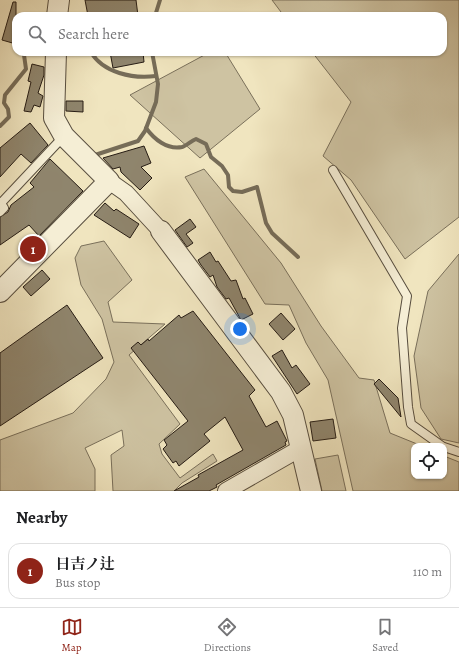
<!DOCTYPE html>
<meta charset="utf-8">
<style>
:root{--surface:#fff;--page:#f6f6f6;--text:#202124;--muted:#757577;--line:#e0e0e0;--accent:#8f2418}
body{margin:0;font-family:Alegreya,"Noto Serif JP",serif;background:var(--page);color:var(--text)}
.controls{position:absolute;right:12px;bottom:12px;display:grid;overflow:hidden;border-radius:8px;box-shadow:0 1px 3px #0004}
.controls button{width:36px;height:36px;display:grid;place-items:center;padding:0;border:0;border-bottom:1px solid var(--line);background:var(--surface);color:var(--text);font:20px sans-serif}
.you{position:absolute;left:240px;top:329px;width:14px;height:14px;margin:-10px;border:3px solid #fff;border-radius:50%;background:#1a73e8;box-shadow:0 0 0 6px #1a73e833}
.badge{display:grid;place-items:center;width:26px;height:26px;border-radius:50%;background:var(--accent);color:#fff;font-size:13px;font-weight:700}
.pin{position:absolute;translate:-50% -50%;border:2px solid #fff;box-shadow:0 1px 4px #0006}
.list{margin:0;padding:0;list-style:none}
h2{display:flex;justify-content:space-between;align-items:center;height:52px;margin:0;padding:0 16px;font-size:17px}
h2 small{font-size:13px;font-weight:400;color:var(--muted)}
.list li{display:grid;grid-template-columns:26px 1fr auto;gap:12px;align-items:center;box-sizing:border-box;height:56px;margin:0 8px 8px;padding:0 8px;border:1px solid var(--line);border-radius:12px}
.list b{display:block;font-size:15px;white-space:nowrap}
.list p{margin:0;font-size:13px;white-space:nowrap;color:var(--muted)}
.list em{font-size:13px;font-style:normal;color:var(--muted)}
.icon{flex:none;width:22px;height:22px;fill:none;stroke:currentColor;stroke-width:2;stroke-linecap:round;stroke-linejoin:round}
.map{position:relative;flex:none;width:459px;height:491px;overflow:hidden}
.search{position:absolute;background:var(--surface);box-shadow:0 1px 3px #0004;left:12px;right:12px;top:12px;height:44px;display:flex;align-items:center;gap:10px;box-sizing:border-box;padding:0 14px;border-radius:12px;color:var(--muted);font-size:15px}
.sheet{height:116px;background:var(--surface)}
nav{display:flex;justify-content:space-around;align-items:center;box-sizing:border-box;height:56px;border-top:1px solid var(--line);background:var(--surface);font-size:11px;color:var(--muted)}
nav a{display:grid;justify-items:center;gap:2px}
nav .on{color:var(--accent)}
.map>svg:first-child{display:block}
</style>
<div class="map">
<svg width="459" height="491" viewBox="0 0 459 491">
<rect width="100%" height="100%" fill="#f0e5bf"/>
<filter id="stains"><feTurbulence type="fractalNoise" baseFrequency=".005" numOctaves="4"/><feColorMatrix values="0 0 0 0 .2 0 0 0 0 .09 0 0 0 0 .02 0 0 0 .5 -.17"/></filter>
<radialGradient id="worn" r=".72"><stop offset=".6" stop-color="#630" stop-opacity="0"/><stop offset="1" stop-color="#630" stop-opacity=".3"/></radialGradient>
<!-- green -->
<g fill="#cec3a2" stroke="#7a705b">
<path d="M272 0H459V217L405 259 351 180 323 156 351 102 312 52H443V16H284Z"/>
<path d="M210 52H225L260 109 200 158 130 95Z"/>
<path d="M204 169 281 263 321 326 359 378 374 380 390 433 422 446H414V476H444V456L459 462V491H353L328 380 306 343 289 305 265 304 185 177Z"/>
<path d="M104 241 132 280 108 302 113 322 165 324 129 355 180 424 159 444 162 454 180 478 213 454 217 461 182 483 174 491H113L111 455 124 446 122 430 85 448 95 469V491H0V440L73 413 106 379 114 362 102 319 81 285 75 258 81 246Z"/>
<path d="M459 254V443L441 439 421 408 414 356 428 291Z"/>
<path d="M338 455 346 491H322L315 459Z"/>
</g>
<g fill="none" stroke-linecap="round" stroke-linejoin="round">
<!-- stream -->
<g stroke="#766c58" stroke-width="4">
<path d="M155 16 160 0"/>
<path d="M91 52C103 73 133 79 156 76"/>
<path d="M0 126 9 117 8 109 4 103 5 95 26 69 24 55 25 52"/>
<path d="M146 128C154 139 167 150 182 147 186 146 191 141 196 139L206 144 211 157 222 166 228 175 229 187 233 191 242 192 257 187 266 223 272 233 298 257"/>
<path d="M95 155 138 141 145 131 156 102 158 84 152 52"/>
</g>
</g>
<!-- building -->
<g fill="#8f856d" stroke="#261c14">
<path d="M85 0H136L138 16H88Z"/>
<path d="M13 2H16V44L2 40Z"/>
<path d="M110 52H143L144 62 113 68Z"/>
<path d="M32 64 44 67V75L38 93 43 96 40 107 34 105 31 112 24 111 31 82 28 81Z"/>
<path d="M66 101H83V112L66 111Z"/>
<path d="M30 123 48 145 31 163 21 154 0 177V148Z"/>
<path d="M144 146 151 163 141 167 152 178 140 190 121 172 120 167 113 169 103 158Z"/>
<path d="M50 159 83 191 39 236 29 225 0 245V217L8 212 11 205 34 187 30 183Z"/>
<path d="M105 203 114 211 116 209 139 224 130 238 94 215Z"/>
<path d="M190 219 196 227 186 234 193 243 187 247 175 230Z"/>
<path d="M210 252 216 262 218 261 231 281 236 280 243 299 245 298 253 314 241 320 229 298 226 299 217 287 213 275 210 277 201 265 198 260Z"/>
<path d="M42 270 50 279 31 296 23 287Z"/>
<path d="M67 305 103 358 0 426V353Z"/>
<path d="M193 311 255 390 249 396 266 427 277 421 287 441 285 442 286 445 216 485 217 487 209 491H174L199 477 198 475 243 450 225 417 204 434 210 441 179 466 176 461 173 463 163 449 167 445 164 440 188 421 131 348 138 342 141 345 148 339 149 341 179 315 181 318Z"/>
<path d="M281 313 295 329 283 340 269 324Z"/>
<path d="M282 350 292 368 296 365 310 384 297 394 272 356Z"/>
<path d="M379 379 398 398 401 417 374 384Z"/>
<path d="M333 419 336 438 313 441 310 422Z"/>
</g>
<g fill="none" stroke-linecap="round" stroke-linejoin="round">
<!-- service casing -->
<g stroke="#584e3f" stroke-width="10">
<g id="service">
<path d="M333 170 407 296 402 328 408 407 411 424 442 446"/>
<path d="M0 212 4 208 1 203 64 136"/>
<path d="M444 447 459 452"/>
</g>
</g>
<!-- minor casing -->
<g stroke="#584e3f" stroke-width="18">
<g id="minor">
<path d="M109 181 126 193 161 231"/>
<path d="M226 491 301 448"/>
</g>
</g>
<!-- tertiary casing -->
<g stroke="#584e3f" stroke-width="22">
<g id="tertiary">
<path d="M57 16 59 0"/>
<path d="M161 231 281 392 293 415 311 491"/>
<path d="M0 292 109 181 64 136 54 118 56 52"/>
</g>
</g>
<!-- service -->
<use href="#service" stroke="#f5eed5" stroke-width="8"/>
<!-- minor -->
<use href="#minor" stroke="#f5eed5" stroke-width="16"/>
<!-- tertiary -->
<use href="#tertiary" stroke="#f5eed5" stroke-width="20"/>
</g>
<rect width="100%" height="100%" filter="url(#stains)"/>
<rect width="100%" height="100%" fill="url(#worn)"/>
</svg>
<div class="controls">
<button><svg class="icon" aria-label="locate" viewBox="0 0 24 24"><circle cx="12" cy="12" r="6"/><path d="M12 2v4M12 18v4M2 12h4M18 12h4"/></svg></button>
</div>
<div class="you"></div>
<div class="pin badge" style="left:33px;top:249px">1</div>
<div class="search"><svg class="icon" aria-label="search" viewBox="0 0 24 24"><circle cx="10" cy="10" r="6"/><path d="M15 15l6 6"/></svg>Search here</div>
</div>
<section class="sheet">
<h2>Nearby<small></small></h2>
<ul class="list">
<li><span class="badge">1</span><div><b>日吉ノ辻</b><p>Bus stop</p></div><em>110 m</em></li>
</ul>
</section>
<nav>
<a class="on"><svg class="icon" aria-label="map" viewBox="0 0 24 24"><path d="M3 6l6-2 6 2 6-2v14l-6 2-6-2-6 2zM9 4v14M15 6v14"/></svg>Map</a>
<a><svg class="icon" aria-label="directions" viewBox="0 0 24 24"><path d="M12 3l9 9-9 9-9-9zM9 14v-3h6M13 9l2 2-2 2"/></svg>Directions</a>
<a><svg class="icon" aria-label="saved" viewBox="0 0 24 24"><path d="M7 4h10v16l-5-4-5 4z"/></svg>Saved</a>
</nav>
